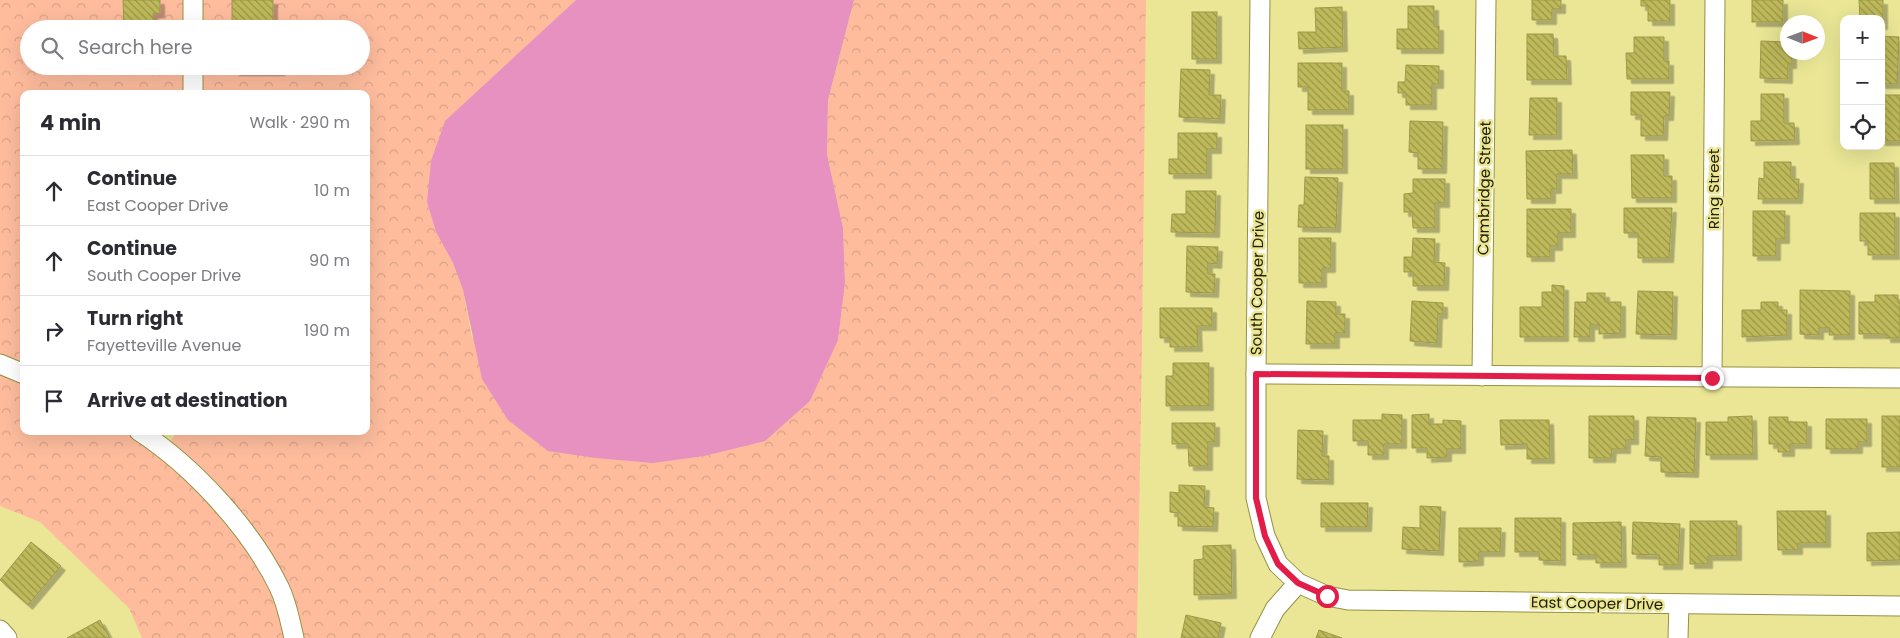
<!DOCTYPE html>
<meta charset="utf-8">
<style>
:root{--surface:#fff;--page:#f2f2f3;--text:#2b2b33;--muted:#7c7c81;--line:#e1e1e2}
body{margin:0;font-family:Poppins,sans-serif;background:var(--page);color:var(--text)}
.controls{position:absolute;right:15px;top:15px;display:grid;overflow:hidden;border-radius:10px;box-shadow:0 5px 20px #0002}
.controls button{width:45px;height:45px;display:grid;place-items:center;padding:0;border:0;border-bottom:1px solid var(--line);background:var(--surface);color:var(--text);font:25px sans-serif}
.compass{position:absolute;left:1780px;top:15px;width:45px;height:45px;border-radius:50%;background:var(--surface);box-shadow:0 5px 20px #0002;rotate:91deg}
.stop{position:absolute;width:15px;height:15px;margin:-11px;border:4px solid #e11d48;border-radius:50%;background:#fff}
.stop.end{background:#e11d48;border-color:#fff;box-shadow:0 1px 5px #0008}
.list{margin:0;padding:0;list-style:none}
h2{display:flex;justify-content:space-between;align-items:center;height:65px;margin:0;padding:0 20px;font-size:21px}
h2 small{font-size:16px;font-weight:400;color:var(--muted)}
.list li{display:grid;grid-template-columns:32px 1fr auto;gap:15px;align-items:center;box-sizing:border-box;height:70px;padding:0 20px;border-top:1px solid var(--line)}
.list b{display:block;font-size:19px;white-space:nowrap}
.list p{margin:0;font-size:16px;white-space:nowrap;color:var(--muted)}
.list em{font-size:16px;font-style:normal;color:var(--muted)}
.icon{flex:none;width:28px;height:28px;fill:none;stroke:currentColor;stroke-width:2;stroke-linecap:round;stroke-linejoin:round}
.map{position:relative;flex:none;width:1900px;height:638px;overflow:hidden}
.search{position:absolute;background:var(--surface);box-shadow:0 5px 20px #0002;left:20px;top:20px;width:350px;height:55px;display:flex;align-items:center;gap:12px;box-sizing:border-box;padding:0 18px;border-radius:28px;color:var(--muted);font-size:19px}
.panel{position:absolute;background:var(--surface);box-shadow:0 5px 20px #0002;left:20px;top:90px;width:350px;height:345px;border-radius:10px}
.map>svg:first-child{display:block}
</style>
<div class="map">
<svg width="1900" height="638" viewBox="0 0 1900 638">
<defs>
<pattern id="forest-crowns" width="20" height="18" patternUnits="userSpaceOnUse" patternTransform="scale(1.25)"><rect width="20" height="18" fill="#febc9d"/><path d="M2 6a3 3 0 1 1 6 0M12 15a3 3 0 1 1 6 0" fill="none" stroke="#d9a185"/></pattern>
<pattern id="building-back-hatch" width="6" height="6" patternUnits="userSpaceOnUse" patternTransform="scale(1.25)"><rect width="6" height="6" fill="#beb95a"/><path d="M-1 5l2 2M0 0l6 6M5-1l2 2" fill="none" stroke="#9a9648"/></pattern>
<filter id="shadow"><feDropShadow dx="4.5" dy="4.5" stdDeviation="0" flood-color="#0004"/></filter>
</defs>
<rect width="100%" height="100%" fill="#eae696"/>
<!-- forest -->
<g fill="url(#forest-crowns)">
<path d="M0 0H184V29H29V66H184V94H24V365L0 355Z"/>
<path d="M202 0H576L490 81 427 202 436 232 453 263 463 290 472 338 838 340 845 283 843 228 827 154 828 100 854 0H1146L1142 348 1137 638H304C300 619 296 600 287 583 260 526 213 485 170 442L177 431H366V94H203L202 66H361V29H202Z"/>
<path d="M0 372 24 383V431H123L152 449 193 485 249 553 271 590 280 618 285 638H142L129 608 40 522 0 506Z"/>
</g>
<!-- water -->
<path fill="#e691c0" d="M576 0H854L828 100 827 154 843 228 845 283 838 340 810 401 765 441 704 456 653 463 596 458 548 451 508 420 482 379 463 290 453 263 436 232 427 202 431 161 445 121Z"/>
<!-- building -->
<g fill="url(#building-back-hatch)" stroke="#9d984a" filter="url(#shadow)">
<path d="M123 0H160V13L153 14 154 28H124Z"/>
<rect x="232" y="0" width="41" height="29"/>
<path d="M1532 0H1561V9H1552V20H1532Z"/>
<path d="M1641 0H1670V21H1648V6H1641Z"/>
<rect x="1752" y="0" width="31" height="22"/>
<path d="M1859 0H1883V25H1881V19H1860Z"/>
<path d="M1408 6H1434V26H1439V49H1397V29H1408Z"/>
<path d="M1342 7 1343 47 1299 49 1298 32H1316L1315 8Z"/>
<rect x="1192" y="12" width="25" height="47"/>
<path d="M1527 34H1553L1554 56H1566L1567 80H1527Z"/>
<path d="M1881 36 1899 37 1897 84H1881Z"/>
<path d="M1634 37H1664V61H1669V79H1627L1626 53H1634Z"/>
<path d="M1761 41 1788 42V52H1792V64H1788V79L1760 78Z"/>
<path d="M1298 63H1342V91H1349V110H1308V87H1298Z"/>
<path d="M1406 65 1439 66V84H1432V105H1406V93H1398V82H1405Z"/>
<rect x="235" y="66" width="45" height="5"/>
<path d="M1181 69 1210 70 1209 95H1221L1220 119 1179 117Z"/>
<path d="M1631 92H1670L1669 116H1664L1663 136H1641V115H1631Z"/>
<path d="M1761 94H1784V123H1794L1795 140 1751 141V121H1761Z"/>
<rect x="1881" y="95" width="19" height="46"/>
<path d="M1530 98H1557V135H1529Z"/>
<path d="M1410 121 1443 122 1442 169H1418V153L1409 152Z"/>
<rect x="1306" y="125" width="37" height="44"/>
<path d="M1178 133H1217V149H1207V174H1169V159H1178Z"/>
<path d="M1572 150 1573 174H1557V189H1551V199H1527L1526 151Z"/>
<path d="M1631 155H1664V176H1672V198H1632Z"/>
<path d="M1764 162H1791V179H1799L1798 199H1758L1759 178 1764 179Z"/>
<path d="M1870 163H1894L1895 199H1870Z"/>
<path d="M1305 177 1338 178 1336 228 1298 227 1299 205H1304Z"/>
<path d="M1413 179H1445V203H1435V228H1413L1412 212H1404V194L1413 193Z"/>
<path d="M1186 191H1216L1215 233 1171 232 1172 214H1186Z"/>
<path d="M1624 208H1672L1669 258H1638V233H1624Z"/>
<path d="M1527 209H1571V233H1558V246H1550V257H1527Z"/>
<path d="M1753 211H1785V239H1776V256H1753Z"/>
<path d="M1860 213H1895V255H1868V241H1860Z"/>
<path d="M1299 238H1331V268H1322V283H1299Z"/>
<path d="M1413 238 1435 239 1434 262 1445 263 1444 286H1413V272H1404V257H1412Z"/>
<path d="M1187 246 1218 247 1217 264 1208 263V274H1215L1214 293 1186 292Z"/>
<path d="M1552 285 1564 286V337H1520V307H1542V292H1552Z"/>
<path d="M1800 290 1850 291V335H1829L1830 328H1819V335L1800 334Z"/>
<path d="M1638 291 1673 292 1672 335 1636 334Z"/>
<path d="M1587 293H1605V302H1621V333L1599 334V325H1590V337H1574L1575 302H1587Z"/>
<path d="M1875 295H1898V303H1900V338H1886V334H1859V302H1875Z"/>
<path d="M1307 301 1336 302V314H1345V333H1335V344H1306Z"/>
<path d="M1412 301 1443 303V314H1438L1437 343 1410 341Z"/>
<path d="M1761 302H1778V310H1787V335L1742 337V310H1761Z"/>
<path d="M1160 308H1212V326H1197L1198 347H1170V338H1160Z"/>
<path d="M1173 363H1209V406H1166V376H1173Z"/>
<path d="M1382 414 1402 415V444H1384V455H1368V441H1353V420H1382Z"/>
<path d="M1429 414V424H1443V420L1461 421V449H1447V457L1427 458V448H1412V415Z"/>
<path d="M1589 416H1634V440H1626V449H1612L1611 458H1589Z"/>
<path d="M1752 416 1753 455H1706V422H1728V417Z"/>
<rect x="1882" y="416" width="18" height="51"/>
<path d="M1647 417 1696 418 1694 473 1661 472V457L1645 456Z"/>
<path d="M1769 417H1788V422H1807V444H1790V452H1778V444H1769Z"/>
<path d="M1826 419H1867V442H1858V449H1826Z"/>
<path d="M1500 420H1549L1550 459H1527V444L1501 445Z"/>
<path d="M1172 423H1215V442H1208V466H1189L1188 444H1172Z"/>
<path d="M1298 430 1323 431 1322 456H1329V480L1297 479Z"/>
<path d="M1179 485 1205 486 1204 507 1214 508 1213 527 1178 526V513L1170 512V492L1179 493Z"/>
<path d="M1321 503H1368L1367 527H1321Z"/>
<path d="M1420 506 1441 507 1439 551 1402 549 1403 527 1420 528Z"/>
<path d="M1777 511H1826V543H1798V550H1778Z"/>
<path d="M1515 518H1561V561L1539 560V552H1515Z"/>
<path d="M1690 521H1737V556H1708V564H1690Z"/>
<path d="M1621 522 1622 563H1596V555H1573V523Z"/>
<path d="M1633 522 1680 524 1678 565H1659V555L1632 554Z"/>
<path d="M1459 528H1501L1500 552H1479V561L1459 562Z"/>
<path d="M1900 532V560L1867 561V533Z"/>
<path d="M31 542 61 566 28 605 0 580Z"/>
<path d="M1231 545 1232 594 1194 595V560L1203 559V546Z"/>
<path d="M1186 615 1221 623 1218 638H1181Z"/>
<path d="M100 620 110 638H67Z"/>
<path d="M1319 630 1342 638H1316Z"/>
</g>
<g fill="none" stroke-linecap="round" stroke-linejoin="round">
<!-- minor casing -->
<g stroke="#969143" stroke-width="21">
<g id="minor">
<path d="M193 0V29"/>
<path d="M1260 0 1256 374V498L1265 536 1278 564 1298 583 1327 596 1348 600 1900 606"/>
<path d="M193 66V94"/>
<path d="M0 364 24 374"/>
<path d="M1256 374 1900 378"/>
<path d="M1482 376 1486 0"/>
<path d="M1712 378 1715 0"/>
<path d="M139 431C193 466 251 529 279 587 287 603 290 621 294 638"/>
<path d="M0 630 7 638"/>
<path d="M1260 638 1275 609 1298 583"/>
<path d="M1678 638 1679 604"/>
</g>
</g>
<!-- minor -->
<use href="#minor" stroke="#fff" stroke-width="19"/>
</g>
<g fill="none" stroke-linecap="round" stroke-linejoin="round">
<!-- route -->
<path stroke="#e11d48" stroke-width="6" d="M1327 596 1298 583 1278 564 1265 536 1256 498V374L1712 378"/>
</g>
<g text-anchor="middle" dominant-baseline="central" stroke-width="5" stroke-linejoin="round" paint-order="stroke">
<!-- street labels -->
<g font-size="15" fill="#222000" stroke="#eae696">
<text transform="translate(1484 188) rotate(-89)">Cambridge Street</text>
<text transform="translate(1713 189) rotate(-90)">Ring Street</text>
<text transform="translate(1257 283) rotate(-89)">South Cooper Drive</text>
<text transform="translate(1597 603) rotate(1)">East Cooper Drive</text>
</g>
</g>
</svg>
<div class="controls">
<button>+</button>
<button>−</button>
<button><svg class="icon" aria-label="locate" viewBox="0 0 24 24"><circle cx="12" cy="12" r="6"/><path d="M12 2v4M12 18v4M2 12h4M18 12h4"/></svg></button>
</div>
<svg class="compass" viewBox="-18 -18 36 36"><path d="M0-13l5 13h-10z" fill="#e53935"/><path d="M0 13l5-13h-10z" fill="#7c7c81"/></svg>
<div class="stop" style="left:1327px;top:596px"></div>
<div class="stop end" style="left:1712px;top:378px"></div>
<div class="search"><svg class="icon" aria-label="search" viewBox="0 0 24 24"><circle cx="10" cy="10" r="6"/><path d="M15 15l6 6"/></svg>Search here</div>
<section class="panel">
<h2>4 min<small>Walk · 290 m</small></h2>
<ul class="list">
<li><svg class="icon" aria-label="ahead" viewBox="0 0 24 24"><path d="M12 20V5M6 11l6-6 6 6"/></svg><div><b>Continue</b><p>East Cooper Drive</p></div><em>10 m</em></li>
<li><svg class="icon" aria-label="ahead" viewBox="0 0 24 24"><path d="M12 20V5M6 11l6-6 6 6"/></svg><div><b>Continue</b><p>South Cooper Drive</p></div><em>90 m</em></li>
<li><svg class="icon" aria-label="right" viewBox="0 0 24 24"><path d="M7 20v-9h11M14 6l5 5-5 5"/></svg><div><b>Turn right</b><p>Fayetteville Avenue</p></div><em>190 m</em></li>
<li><svg class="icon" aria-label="arrive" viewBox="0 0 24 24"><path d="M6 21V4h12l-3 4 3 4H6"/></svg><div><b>Arrive at destination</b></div></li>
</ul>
</section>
</div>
